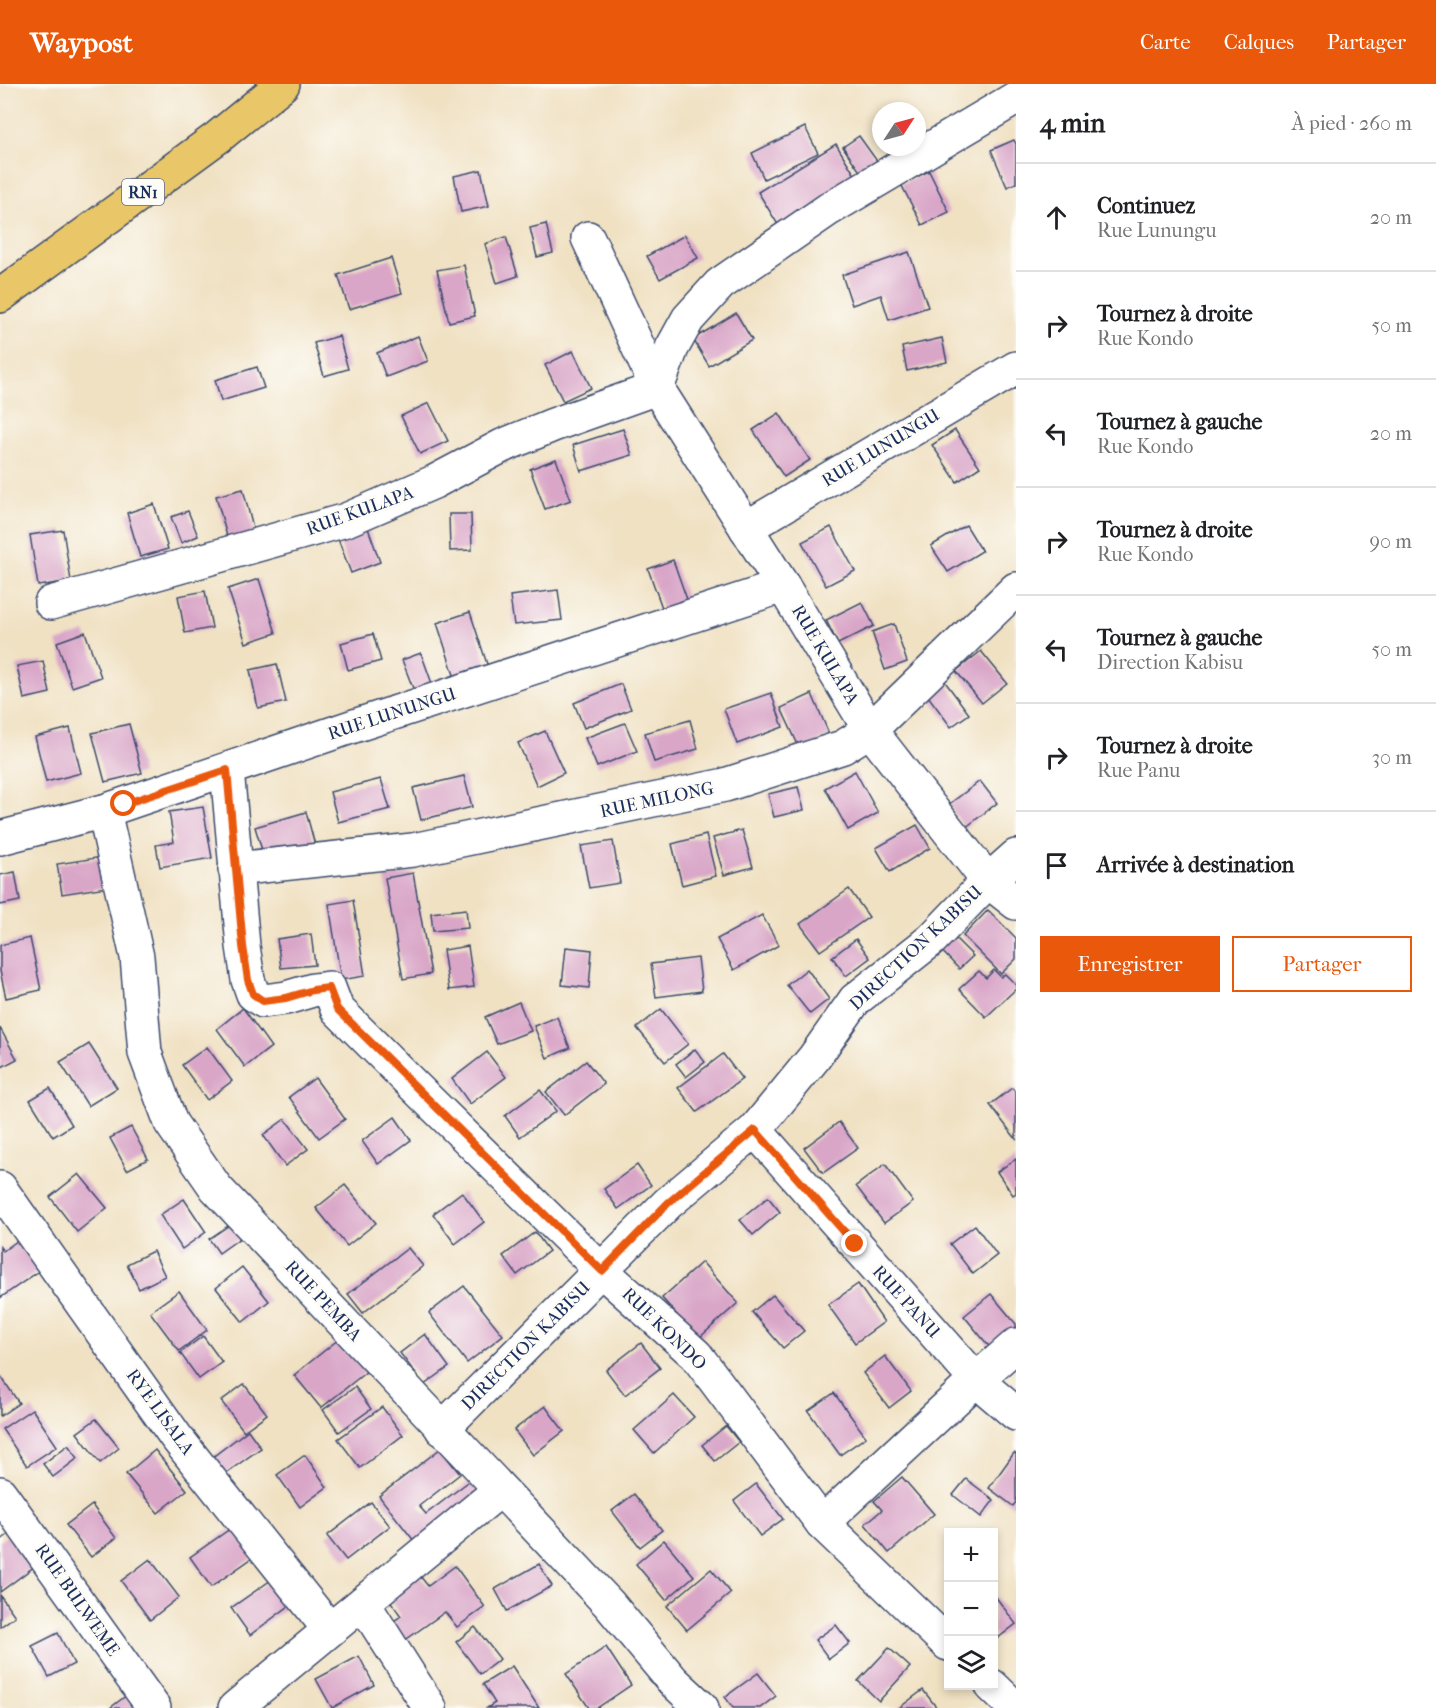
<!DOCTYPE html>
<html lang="fr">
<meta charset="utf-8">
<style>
:root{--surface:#fff;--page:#f2f2f2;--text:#202124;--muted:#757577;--line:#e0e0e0;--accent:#ea580c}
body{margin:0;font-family:"IM FELL French Canon",serif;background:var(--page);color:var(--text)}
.controls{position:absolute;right:18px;bottom:18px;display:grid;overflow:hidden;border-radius:0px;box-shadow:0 3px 9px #0003}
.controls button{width:54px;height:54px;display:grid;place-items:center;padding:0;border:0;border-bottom:2px solid var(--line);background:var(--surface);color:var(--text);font:30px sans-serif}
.compass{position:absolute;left:872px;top:18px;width:54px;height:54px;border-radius:50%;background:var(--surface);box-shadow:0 3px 9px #0003;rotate:54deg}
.stop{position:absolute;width:18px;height:18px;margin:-14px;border:4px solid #ea580c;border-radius:50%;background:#fff}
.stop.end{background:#ea580c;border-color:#fff;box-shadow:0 2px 6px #0008}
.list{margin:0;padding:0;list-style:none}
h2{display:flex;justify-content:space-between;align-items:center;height:78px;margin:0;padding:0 24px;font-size:26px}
h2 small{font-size:20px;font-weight:400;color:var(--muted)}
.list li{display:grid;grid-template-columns:39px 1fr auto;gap:18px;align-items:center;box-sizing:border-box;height:108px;padding:0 24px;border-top:2px solid var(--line)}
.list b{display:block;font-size:22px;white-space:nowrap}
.list p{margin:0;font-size:20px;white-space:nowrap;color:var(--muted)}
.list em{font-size:20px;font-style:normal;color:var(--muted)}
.actions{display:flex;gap:12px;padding:18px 24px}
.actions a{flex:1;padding:14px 0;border:2px solid var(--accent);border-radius:0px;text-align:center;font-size:21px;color:var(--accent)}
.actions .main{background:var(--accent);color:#fff}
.icon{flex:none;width:33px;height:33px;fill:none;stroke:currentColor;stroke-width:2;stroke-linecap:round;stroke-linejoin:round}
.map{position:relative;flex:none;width:1016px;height:1624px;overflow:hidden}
header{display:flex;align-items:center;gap:36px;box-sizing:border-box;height:84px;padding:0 30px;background:var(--accent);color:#fff}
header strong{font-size:28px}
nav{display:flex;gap:33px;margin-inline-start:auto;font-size:21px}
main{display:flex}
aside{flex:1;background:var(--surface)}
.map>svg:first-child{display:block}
</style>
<header>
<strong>Waypost</strong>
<nav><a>Carte</a><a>Calques</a><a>Partager</a></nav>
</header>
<main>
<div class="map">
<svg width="1016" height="1624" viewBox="0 0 1016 1624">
<rect width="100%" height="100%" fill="#fdfcf7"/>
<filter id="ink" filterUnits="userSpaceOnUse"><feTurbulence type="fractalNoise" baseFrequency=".0167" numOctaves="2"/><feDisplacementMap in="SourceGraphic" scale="12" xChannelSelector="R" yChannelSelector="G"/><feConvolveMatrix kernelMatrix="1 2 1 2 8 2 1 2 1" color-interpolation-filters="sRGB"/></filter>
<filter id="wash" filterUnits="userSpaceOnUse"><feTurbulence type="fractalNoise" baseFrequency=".008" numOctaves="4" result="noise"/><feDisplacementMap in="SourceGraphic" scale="24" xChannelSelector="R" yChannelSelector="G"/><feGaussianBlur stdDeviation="1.35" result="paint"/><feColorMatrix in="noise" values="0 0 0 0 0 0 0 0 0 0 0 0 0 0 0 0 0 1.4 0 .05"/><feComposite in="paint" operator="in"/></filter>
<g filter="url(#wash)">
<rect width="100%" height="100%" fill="#f0e1c3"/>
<g id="blocks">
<!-- building -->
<g fill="#d9a6c8">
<path d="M805 43 818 69 764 95 752 69Z"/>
<path d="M859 52 877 77 861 89 843 63Z"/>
<path d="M1014 56 1016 60V99L1007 103 991 66Z"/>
<path d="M836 60 858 96 780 144 758 108Z"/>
<path d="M481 86 489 122 461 128 454 92Z"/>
<path d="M929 87 949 128 922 141 901 100Z"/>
<path d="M546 140 553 169 537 173 530 144Z"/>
<path d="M685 151 698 174 660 195 647 172Z"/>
<path d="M506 153 518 192 497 199 485 160Z"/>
<path d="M909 168 928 223 889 236 881 211 852 221 842 191Z"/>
<path d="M391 174 402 209 349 225 338 191Z"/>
<path d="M464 181 475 232 449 238 437 186Z"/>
<path d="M736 229 752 256 709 282 693 255Z"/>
<path d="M339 252 348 285 324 292 314 259Z"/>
<path d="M418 252 428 277 386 293 377 269Z"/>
<path d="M942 254 947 278 907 287 902 263Z"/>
<path d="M573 267 591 304 563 317 545 281Z"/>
<path d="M257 283 264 304 221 317 215 296Z"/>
<path d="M429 319 448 357 420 370 401 332Z"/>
<path d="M779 329 810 376 784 393 753 346Z"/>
<path d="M623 345 632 371 581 387 573 361Z"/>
<path d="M955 346 980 383 957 398 932 361Z"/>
<path d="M556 375 571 416 545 425 530 385Z"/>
<path d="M243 405 255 452 229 460 216 412Z"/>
<path d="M154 420 168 465 140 473 127 429Z"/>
<path d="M188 427 198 452 181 459 171 433Z"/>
<path d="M449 430H471L472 466 450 467Z"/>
<path d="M966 441 982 467 948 488 931 462Z"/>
<path d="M831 443 855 487 826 502 802 458Z"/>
<path d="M368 444 380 478 351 489 338 455Z"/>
<path d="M63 446 71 497 38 502 30 451Z"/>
<path d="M673 476 690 524 665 532 648 485Z"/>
<path d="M259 495 276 549 246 559 228 505Z"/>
<path d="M558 506 562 536 514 541 510 512Z"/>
<path d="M205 507 212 544 185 549 178 512Z"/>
<path d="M862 518 874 542 838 560 826 536Z"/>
<path d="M470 528 488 583 455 594 437 539Z"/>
<path d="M894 540 907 578 885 586 872 548Z"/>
<path d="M85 548 101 593 72 603 57 558Z"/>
<path d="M373 550 381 577 348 586 341 559Z"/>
<path d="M981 567 1007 599 982 619 956 587Z"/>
<path d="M421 569 434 605 416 612 402 576Z"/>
<path d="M43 577 50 609 24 615 17 582Z"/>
<path d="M277 580 286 618 258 624 250 586Z"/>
<path d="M943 595 969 630 951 643 925 608Z"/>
<path d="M621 600 631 625 584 644 574 619Z"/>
<path d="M771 609 783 643 737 660 724 625Z"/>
<path d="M812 610 830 652 800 665 781 624Z"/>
<path d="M690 636 698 665 654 678 645 649Z"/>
<path d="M625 639 637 667 597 683 585 654Z"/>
<path d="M129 640 142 689 105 698 92 649Z"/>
<path d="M70 644 81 689 46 698 35 653Z"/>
<path d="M545 647 564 689 537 702 518 659Z"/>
<path d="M855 687 878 729 848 746 825 704Z"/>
<path d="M464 692 472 723 421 736 413 704Z"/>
<path d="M381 695 390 725 338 738 330 708Z"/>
<path d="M980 697 997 719 965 744 948 721Z"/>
<path d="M798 703 804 726 774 733 768 710Z"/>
<path d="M203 723 212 774 160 783 156 761 174 758 169 728Z"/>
<path d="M306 728 315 761 265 776 255 743Z"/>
<path d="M917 741 930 764 890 788 876 764Z"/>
<path d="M742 746 753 783 724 791 713 754Z"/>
<path d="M706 751 716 792 682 801 672 760Z"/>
<path d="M613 757 620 799 589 804 581 762Z"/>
<path d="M102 773 107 803 62 810 57 780Z"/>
<path d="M15 788 20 817 0 821V791Z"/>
<path d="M413 789 431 890 403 895 385 794Z"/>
<path d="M849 805 869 833 820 867 800 840Z"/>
<path d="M353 816 365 892 341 896 329 820Z"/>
<path d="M466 825 468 844 433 847 431 829Z"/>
<path d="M988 826 1016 854V875L1001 890 963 852Z"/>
<path d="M762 831 779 861 734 886 717 855Z"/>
<path d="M311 850 315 881 281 884 277 855Z"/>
<path d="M951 850 973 872 959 885 937 862Z"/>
<path d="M30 854 41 906 6 914 0 887V861Z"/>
<path d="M856 855 870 874 846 892 832 873Z"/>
<path d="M468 862 474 903 449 906 443 866Z"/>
<path d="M566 863 592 866 589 904 562 901Z"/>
<path d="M698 874 702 907 656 913 651 880Z"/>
<path d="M807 885 829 915 810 930 787 901Z"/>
<path d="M994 886 1001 893 1005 890 1016 901V905L986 933 959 905 979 887 986 894Z"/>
<path d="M519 918 531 947 497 960 485 933Z"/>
<path d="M243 924 271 963 245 983 217 945Z"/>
<path d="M661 925 688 960 665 978 637 944Z"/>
<path d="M557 933 570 964 547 974 534 942Z"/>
<path d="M0 944 17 975 0 984Z"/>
<path d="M89 960 117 1004 88 1022 60 978Z"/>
<path d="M207 963 232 997 207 1016 182 981Z"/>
<path d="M695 965 705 978 686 993 676 980Z"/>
<path d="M487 968 506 993 470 1020 452 995Z"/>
<path d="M723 970 742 995 697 1028 678 1004Z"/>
<path d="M586 977 604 1000 564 1031 546 1008Z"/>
<path d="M315 994 345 1035 319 1054 289 1013Z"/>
<path d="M50 1004 72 1041 53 1053 30 1016Z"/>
<path d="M1012 1004 1016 1009V1055L990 1021Z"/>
<path d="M540 1006 556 1027 520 1053 505 1032Z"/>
<path d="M395 1033 411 1056 378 1080 362 1057Z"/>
<path d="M285 1035 308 1065 285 1082 263 1051Z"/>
<path d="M839 1038 858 1064 823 1089 804 1064Z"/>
<path d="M131 1043 148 1075 127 1086 110 1054Z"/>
<path d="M1016 1075V1109L1013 1111 997 1088Z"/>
<path d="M885 1080 913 1118 884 1139 856 1102Z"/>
<path d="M637 1081 651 1101 618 1125 604 1105Z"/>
<path d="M79 1090 107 1124 77 1148 50 1113Z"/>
<path d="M345 1101 376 1139 347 1162 316 1124Z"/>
<path d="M462 1108 484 1138 455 1160 433 1130Z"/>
<path d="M768 1113 780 1128 753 1151 740 1136Z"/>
<path d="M184 1115 206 1148 182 1165 160 1131Z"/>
<path d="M231 1140 240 1154 219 1169 209 1155Z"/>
<path d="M975 1141 997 1171 973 1190 950 1160Z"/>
<path d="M535 1148 549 1167 517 1191 503 1172Z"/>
<path d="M17 1157 39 1187 0 1214V1163L3 1167Z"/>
<path d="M408 1164 423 1182 363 1229 348 1210Z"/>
<path d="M153 1167 165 1192 139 1205 127 1180Z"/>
<path d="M702 1178 738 1219 698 1255 662 1214Z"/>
<path d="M242 1183 269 1217 243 1238 216 1204Z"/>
<path d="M858 1200 884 1238 855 1259 828 1221Z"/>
<path d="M464 1202 503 1251 467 1279 429 1229Z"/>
<path d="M179 1207 207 1246 179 1267 150 1228Z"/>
<path d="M991 1210 1016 1240V1246L992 1266 964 1232Z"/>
<path d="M773 1211 804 1247 783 1264 752 1228Z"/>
<path d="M425 1250 449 1283 424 1301 400 1269Z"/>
<path d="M203 1252 222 1278 199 1295 180 1269Z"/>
<path d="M339 1255 366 1288 321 1324 294 1291Z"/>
<path d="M641 1259 660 1284 625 1311 606 1286Z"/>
<path d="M885 1272 911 1307 889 1324 863 1289Z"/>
<path d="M0 1291 19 1319 0 1332Z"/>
<path d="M244 1300 267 1330 244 1347 221 1317Z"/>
<path d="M355 1303 371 1325 339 1348 323 1326Z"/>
<path d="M834 1309 866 1353 840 1371 808 1327Z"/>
<path d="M674 1311 694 1333 654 1369 634 1346Z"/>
<path d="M545 1322 564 1347 533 1371 514 1346Z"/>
<path d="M382 1323 403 1351 360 1384 338 1355Z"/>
<path d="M32 1325 57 1362 27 1382 2 1345Z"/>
<path d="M96 1335 119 1364 100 1379 77 1349Z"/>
<path d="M726 1342 739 1358 715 1377 702 1361Z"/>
<path d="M248 1346 261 1364 222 1392 210 1375Z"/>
<path d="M68 1361 78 1374 53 1393 43 1380Z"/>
<path d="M440 1365 460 1390 419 1422 426 1430 472 1395 485 1411 418 1462 379 1412Z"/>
<path d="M155 1366 187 1406 158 1429 126 1390Z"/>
<path d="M1014 1369 1016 1370V1418L1013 1422 989 1404Z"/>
<path d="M305 1371 327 1403 300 1423 277 1391Z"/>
<path d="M902 1393 934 1430 889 1469 865 1440 882 1426 874 1417Z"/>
<path d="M966 1395 994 1416 981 1433 953 1411Z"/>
<path d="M756 1400 783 1435 760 1452 734 1417Z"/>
<path d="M634 1410 662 1446 640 1463 612 1427Z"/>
<path d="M371 1418 390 1442 346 1476 327 1452Z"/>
<path d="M92 1421 116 1454 91 1473 66 1441Z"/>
<path d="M237 1440 258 1470 211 1503 190 1473Z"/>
<path d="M14 1446 39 1479 0 1508V1457Z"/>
<path d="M664 1456 694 1492 666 1516 636 1480Z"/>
<path d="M150 1475 179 1513 150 1536 121 1497Z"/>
<path d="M539 1480 552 1502 507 1527 495 1505Z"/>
<path d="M455 1482 485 1523 457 1543 445 1528 404 1557 391 1539 401 1532 389 1515 420 1492 428 1502Z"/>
<path d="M711 1485 731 1509 687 1546 667 1522Z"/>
<path d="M274 1494 293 1519 250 1551 231 1524Z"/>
<path d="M0 1511 15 1532 0 1543Z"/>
<path d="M995 1512 1016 1540 998 1554 994 1549V1514Z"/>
<path d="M836 1541 850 1559 829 1575 815 1556Z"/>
<path d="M475 1543 500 1575 480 1590 456 1558Z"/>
<path d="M58 1549 74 1580 49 1593 32 1562Z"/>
<path d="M606 1563 631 1601 597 1624H589L566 1590Z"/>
<path d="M889 1564 910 1583 879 1617 858 1597Z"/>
<path d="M359 1572 374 1601 332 1624 316 1595Z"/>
<path d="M512 1582 539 1624H487L495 1619 483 1600Z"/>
<path d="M758 1589 776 1612 760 1624H733L725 1613Z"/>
<path d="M923 1606 937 1624H899Z"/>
<path d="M127 1611 136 1624H110Z"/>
</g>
</g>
</g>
<g filter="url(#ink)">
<use href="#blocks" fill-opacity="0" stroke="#3b4a6d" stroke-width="1.5"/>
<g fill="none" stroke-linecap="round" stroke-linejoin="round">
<!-- minor casing -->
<g stroke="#3b4a6d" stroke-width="36">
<g id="minor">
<path d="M588 154 657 304 783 502 870 646 988 797 1016 819"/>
<path d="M746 444 1016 284"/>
<path d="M51 519 346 436 434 398 502 362 553 341 657 304 672 264 688 235 720 200 829 125 1016 14"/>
<path d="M227 686 243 862 248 896 253 910 263 917 286 914 313 906 329 904 337 925 409 997 602 1187 696 1271 822 1439 948 1560"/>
<path d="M104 727 137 873 145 969 171 1039 216 1104 609 1520 673 1597 702 1624"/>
<path d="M0 754 104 727 354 642 783 502"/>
<path d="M235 785 413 766 725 701 843 663 870 646 1016 505"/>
<path d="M755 1046 976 1296 1016 1330"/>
<path d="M0 1104 176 1353 329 1545"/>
<path d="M442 1345 668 1119 755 1046 814 974 855 916 931 856 988 797 1016 772"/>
<path d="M0 1409 154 1624"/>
<path d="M822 1439 976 1296 1016 1261"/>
<path d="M363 1519 430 1624"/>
<path d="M992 1602 1015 1624"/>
<path d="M235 1624 500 1406"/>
</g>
</g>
<!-- highway casing -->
<g stroke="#3b4a6d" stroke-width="36">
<path id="highway" d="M0 212 218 53 283 0"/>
</g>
<!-- minor -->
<use href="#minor" stroke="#fff" stroke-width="33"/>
<!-- highway -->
<use href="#highway" stroke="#e9c769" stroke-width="33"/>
</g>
</g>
<g fill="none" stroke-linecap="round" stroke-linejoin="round" filter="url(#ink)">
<!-- route -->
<path stroke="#ea580c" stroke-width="8" d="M124 720 227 686 243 862 248 896 253 910 263 917 286 914 313 906 329 904 337 925 602 1187 668 1119 755 1046 855 1160"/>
</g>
<g text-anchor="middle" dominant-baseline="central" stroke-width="6" stroke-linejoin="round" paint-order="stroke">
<!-- shield labels -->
<rect fill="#fdfcf7" stroke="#5f6c8c" stroke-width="1.5" x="122" y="95" width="42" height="26" rx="4.5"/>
<g font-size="16" font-weight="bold" fill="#1b2f5e">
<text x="143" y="108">RN1</text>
</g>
<!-- street labels -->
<g font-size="18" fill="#1b2f5e" stroke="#fdfcf7">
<text transform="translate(881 364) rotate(-31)">RUE LUNUNGU</text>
<text transform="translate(360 427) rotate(-20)">RUE KULAPA</text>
<text transform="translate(825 571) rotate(59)">RUE KULAPA</text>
<text transform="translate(392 630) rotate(-18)">RUE LUNUNGU</text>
<text transform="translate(657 716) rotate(-12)">RUE MILONG</text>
<text transform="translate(916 864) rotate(-43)">DIRECTION KABISU</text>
<text transform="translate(323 1217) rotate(47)">RUE PEMBA</text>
<text transform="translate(906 1218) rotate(48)">RUE PANU</text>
<text transform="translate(664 1245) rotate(44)">RUE KONDO</text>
<text transform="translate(526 1262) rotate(-45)">DIRECTION KABISU</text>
<text transform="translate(160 1328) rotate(54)">RYE LISALA</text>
<text transform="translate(77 1516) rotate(55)">RUE BULWEME</text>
</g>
</g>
</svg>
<div class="controls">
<button>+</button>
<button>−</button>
<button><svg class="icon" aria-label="layers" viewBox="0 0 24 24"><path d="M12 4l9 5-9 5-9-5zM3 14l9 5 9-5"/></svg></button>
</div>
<svg class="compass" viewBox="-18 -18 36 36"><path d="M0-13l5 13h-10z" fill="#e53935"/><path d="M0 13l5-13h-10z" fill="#757577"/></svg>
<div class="stop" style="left:124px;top:720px"></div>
<div class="stop end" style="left:855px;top:1160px"></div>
</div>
<aside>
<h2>4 min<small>À pied · 260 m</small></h2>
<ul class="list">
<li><svg class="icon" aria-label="ahead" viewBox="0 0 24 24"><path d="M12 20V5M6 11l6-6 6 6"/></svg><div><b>Continuez</b><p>Rue Lunungu</p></div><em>20 m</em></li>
<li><svg class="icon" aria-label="right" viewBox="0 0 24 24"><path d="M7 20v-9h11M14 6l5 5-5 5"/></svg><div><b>Tournez à droite</b><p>Rue Kondo</p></div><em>50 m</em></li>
<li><svg class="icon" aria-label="left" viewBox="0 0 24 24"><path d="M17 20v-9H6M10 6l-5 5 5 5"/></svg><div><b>Tournez à gauche</b><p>Rue Kondo</p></div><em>20 m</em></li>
<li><svg class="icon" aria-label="right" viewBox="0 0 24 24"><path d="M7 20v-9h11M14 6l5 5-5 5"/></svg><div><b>Tournez à droite</b><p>Rue Kondo</p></div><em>90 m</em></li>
<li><svg class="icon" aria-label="left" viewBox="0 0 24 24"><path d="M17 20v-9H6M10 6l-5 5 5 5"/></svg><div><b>Tournez à gauche</b><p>Direction Kabisu</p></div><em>50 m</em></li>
<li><svg class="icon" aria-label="right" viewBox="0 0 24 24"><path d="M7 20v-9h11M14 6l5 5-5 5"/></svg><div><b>Tournez à droite</b><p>Rue Panu</p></div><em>30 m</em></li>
<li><svg class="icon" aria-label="arrive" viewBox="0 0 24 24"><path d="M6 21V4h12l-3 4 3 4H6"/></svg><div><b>Arrivée à destination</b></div></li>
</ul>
<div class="actions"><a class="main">Enregistrer</a><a>Partager</a></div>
</aside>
</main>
